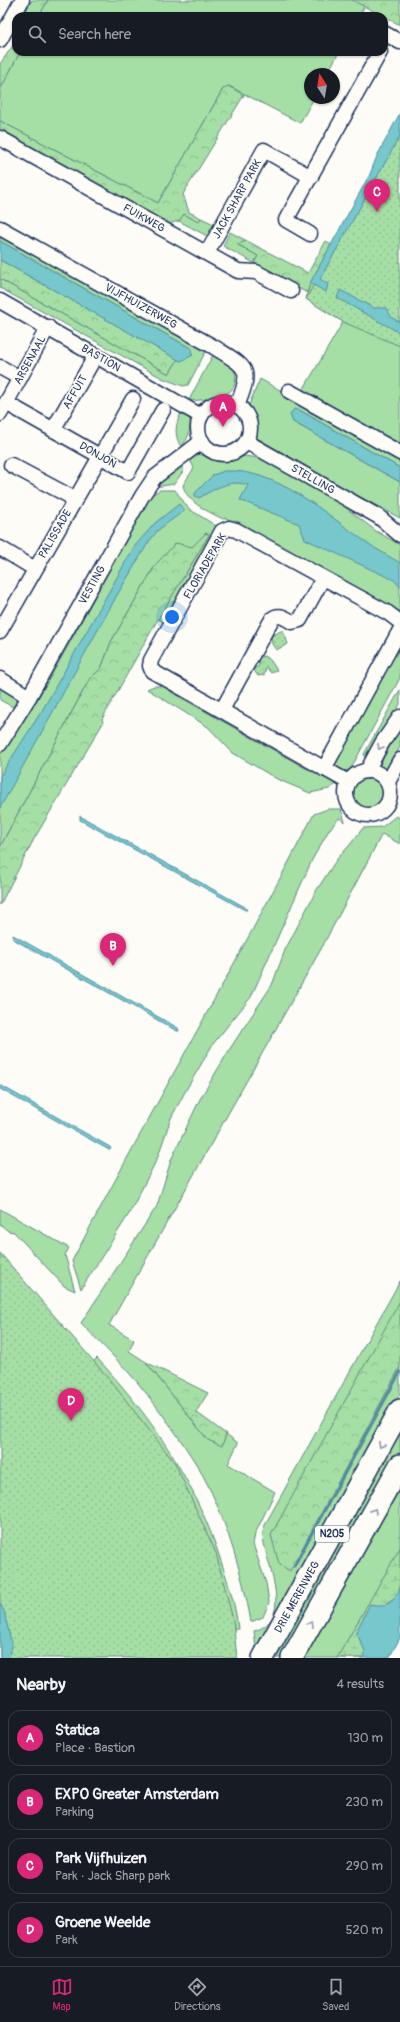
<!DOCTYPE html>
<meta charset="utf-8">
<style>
:root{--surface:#171b24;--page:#20242c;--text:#f1f3f6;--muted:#9ea1a6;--line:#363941;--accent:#db2777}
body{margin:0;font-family:Pangolin,sans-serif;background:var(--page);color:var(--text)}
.compass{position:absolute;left:304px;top:68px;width:36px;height:36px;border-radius:50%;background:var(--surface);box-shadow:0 1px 3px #0004;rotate:348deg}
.you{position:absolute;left:172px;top:617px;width:14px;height:14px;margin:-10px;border:3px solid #fff;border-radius:50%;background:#1a73e8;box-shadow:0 0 0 6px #1a73e833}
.badge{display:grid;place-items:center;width:26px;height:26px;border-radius:50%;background:var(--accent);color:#fff;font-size:13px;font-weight:700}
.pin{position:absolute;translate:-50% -33px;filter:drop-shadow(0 1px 2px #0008)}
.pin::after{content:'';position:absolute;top:21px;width:14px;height:12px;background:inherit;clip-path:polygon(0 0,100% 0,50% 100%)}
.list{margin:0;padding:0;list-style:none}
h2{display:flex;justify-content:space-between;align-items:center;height:52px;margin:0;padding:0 16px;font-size:17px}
h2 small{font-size:13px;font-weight:400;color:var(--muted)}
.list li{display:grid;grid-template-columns:26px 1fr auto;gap:12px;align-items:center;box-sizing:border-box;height:56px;margin:0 8px 8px;padding:0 8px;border:1px solid var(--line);border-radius:12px}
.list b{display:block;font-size:15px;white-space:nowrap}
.list p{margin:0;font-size:13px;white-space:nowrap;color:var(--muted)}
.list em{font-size:13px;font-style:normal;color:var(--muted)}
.icon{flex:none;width:22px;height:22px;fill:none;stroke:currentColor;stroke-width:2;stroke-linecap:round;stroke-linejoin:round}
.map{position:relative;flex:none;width:400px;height:1658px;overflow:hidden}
.search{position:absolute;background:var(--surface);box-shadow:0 1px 3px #0004;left:12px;right:12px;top:12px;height:44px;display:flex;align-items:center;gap:10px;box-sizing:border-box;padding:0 14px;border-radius:12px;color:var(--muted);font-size:15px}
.sheet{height:308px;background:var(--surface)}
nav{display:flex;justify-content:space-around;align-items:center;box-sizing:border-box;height:56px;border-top:1px solid var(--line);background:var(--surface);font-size:11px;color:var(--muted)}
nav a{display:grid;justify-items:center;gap:2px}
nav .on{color:var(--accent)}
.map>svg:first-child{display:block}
</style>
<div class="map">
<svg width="400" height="1658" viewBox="0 0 400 1658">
<defs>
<pattern id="forest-crowns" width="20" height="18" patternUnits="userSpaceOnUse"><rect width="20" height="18" fill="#a6dfa5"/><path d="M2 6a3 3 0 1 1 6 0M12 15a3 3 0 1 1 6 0" fill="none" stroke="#8ec090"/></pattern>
<pattern id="wetland-marsh" width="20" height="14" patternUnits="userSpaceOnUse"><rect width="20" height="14" fill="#a6dfa5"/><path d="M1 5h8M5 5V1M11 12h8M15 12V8" fill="none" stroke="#8ec090"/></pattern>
<pattern id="park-dots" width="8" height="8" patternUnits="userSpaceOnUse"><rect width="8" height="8" fill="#a6dfa5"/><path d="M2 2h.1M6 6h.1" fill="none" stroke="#8ec090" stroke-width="1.8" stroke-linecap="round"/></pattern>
</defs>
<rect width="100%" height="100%" fill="#fdfcf7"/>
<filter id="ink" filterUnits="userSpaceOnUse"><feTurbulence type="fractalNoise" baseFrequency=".025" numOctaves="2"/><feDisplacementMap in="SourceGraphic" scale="8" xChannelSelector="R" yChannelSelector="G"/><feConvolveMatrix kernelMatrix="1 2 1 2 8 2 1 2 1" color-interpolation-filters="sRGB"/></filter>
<g filter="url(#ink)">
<!-- green -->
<g fill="#a6dfa5" stroke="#608782">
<path d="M48 0H368L359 16H39Z"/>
<path d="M20 52H339L327 74H310V98H314L300 123 229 86 223 89 158 203 0 121V90Z"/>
<path d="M184 214 198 222 201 218 216 225 209 237 179 221Z"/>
<path d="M230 232 247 241 238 245 258 256 254 263 223 246Z"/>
<path d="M0 233 207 349 188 385 183 386 162 378 0 288V279L169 374 178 359 193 355 191 353 192 349 0 241Z"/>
<path d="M310 283 400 333V445L303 390 343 322 306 299Z"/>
<path d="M214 353C220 357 230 362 233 368 238 375 236 388 228 393 221 397 196 402 189 400Z"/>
<path d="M260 379 400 457V468L301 411 290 414 293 422 400 482V518L349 491 255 437C256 425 256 416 248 407Z"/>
<path d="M181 413 190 419C190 432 189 438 181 447 174 435 175 425 181 413Z"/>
<path d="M199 454 216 459 230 460 244 456 260 458 337 501 376 531 400 545V614L226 518 223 519C209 512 186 502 183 485L194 468 190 460Z"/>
<path d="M180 466 184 470 174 484 155 487 151 485Z"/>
<path d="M160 490H175L189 509 218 527 166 624 158 619 209 535 206 533 192 547 156 564 111 642 101 669 90 678 0 847V755L33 707 59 662 150 496Z"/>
<path d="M400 638V678L350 770 341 771 333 767 334 761Z"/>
<path d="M0 686 19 697 13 707 0 700Z"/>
<path d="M154 686H165L171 688V692L307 769 312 767 335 780V785L329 789 310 793 277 779 233 753 208 727 147 689Z"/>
<path d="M400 690V704L366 763 364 754Z"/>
<path d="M400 728V747L387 771 378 768Z"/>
<circle cx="368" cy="793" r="16"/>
<path d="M328 809H341L345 822 339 818 329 830 312 860 251 997 213 1044 186 1090 171 1118 157 1159 129 1214 81 1289 72 1261C151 1111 236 964 314 814Z"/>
<path d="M396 816 400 818V844L382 834 321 949 109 1325 134 1340 129 1351 146 1362 208 1440 222 1445 226 1434 238 1443 228 1464 275 1492 255 1534 253 1544 266 1583 269 1602 263 1617 251 1622C243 1575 223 1508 198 1467 180 1438 160 1410 138 1383 120 1362 100 1343 81 1323L157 1206 171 1160 200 1099 231 1047 272 985 285 950 316 891 337 859 349 846 363 828 382 827Z"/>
<path d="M0 1209 69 1248 65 1255 75 1291 64 1286 14 1232 8 1231 0 1224Z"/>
<path d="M400 1281V1394L257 1658 254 1631C296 1619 265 1563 263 1536 262 1531 265 1525 267 1521Z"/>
<path d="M97 1358C155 1421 196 1483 222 1564 229 1586 236 1606 238 1629L221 1630 80 1375Z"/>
<path d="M400 1422V1452L284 1658H270Z"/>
<path d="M400 1481V1589C391 1604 388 1607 371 1604L363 1658H302Z"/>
</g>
<!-- forest -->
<g fill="url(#forest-crowns)" stroke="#608782">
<path d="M32 0H48L39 16H23Z"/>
<path d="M352 0H400V25Z"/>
<path d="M16 41V52H20L0 90V64Z"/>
<path d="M228 86 244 95 183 194 189 212 201 218 198 222 184 214 179 221 164 225 0 135V121L158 203 223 89Z"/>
<path d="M247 241 308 273 326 241 331 245 310 284 307 293 254 263 258 256 237 244Z"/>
<path d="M0 260 178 359 169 374 0 279Z"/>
<path d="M206 533 209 535 158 619 102 719 103 723 34 839 0 905V847L90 678 101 669 111 642 156 564 176 543 192 547Z"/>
<path d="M400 1301V1367L290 1571 279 1564 271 1535Z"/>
<path d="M146 1362 208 1393 196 1412 226 1434 222 1446 208 1440Z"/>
</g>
<!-- wetland -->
<path fill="url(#wetland-marsh)" stroke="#608782" d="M400 1548V1593L377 1611 373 1640 363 1658H337Z"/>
<!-- park -->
<g fill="url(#park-dots)" stroke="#608782">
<path d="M400 126V346L343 322 306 299Z"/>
<path d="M283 630 288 644 276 650 272 644 271 636Z"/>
<path d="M264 656 271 661 277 670 271 673 266 667 264 675 258 676 253 669 259 666 258 658Z"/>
<path d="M0 1253 109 1379 175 1463 216 1553 233 1620 237 1658H0Z"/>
</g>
<!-- water -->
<g fill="#76c8cd" stroke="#528ba1">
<path d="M400 113V136L320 279 328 284 326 292 310 283 370 174 377 156Z"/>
<path d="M0 241 192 349 191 353 193 355 181 361 178 360 0 260Z"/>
<path d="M340 290 374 308H386L392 318 400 322V333L337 298Z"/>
<path d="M294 409 301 411 400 468V482L293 422 290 414Z"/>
<path d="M224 471C276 468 326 514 366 542 377 550 389 556 400 563V587L394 580 305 539 299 524 240 500 248 485C229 479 215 489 199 498L195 496V493L213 475Z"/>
<path d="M179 504 185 510 158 530 148 543 116 597 0 808V776L43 709 134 547 155 523Z"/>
<path d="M80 816 245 907 247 910H245L80 820Z"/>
<path d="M13 935 178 1028 179 1031H177L13 939Z"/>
<path d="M0 1085 110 1147 111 1149 109 1150 0 1089Z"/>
<path d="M400 1588V1638L389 1658H363L365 1651 356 1632 370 1604C387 1607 393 1604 400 1588Z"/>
<path d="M0 1603 4 1611 12 1646 9 1658H0Z"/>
</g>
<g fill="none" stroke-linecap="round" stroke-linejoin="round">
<!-- stream -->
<path stroke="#528ba1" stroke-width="3" d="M294 1566 400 1372"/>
<!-- minor casing -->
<g stroke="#1b2f5e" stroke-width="17">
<g id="minor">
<path d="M384 33 400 42"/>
<path d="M0 40 22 0"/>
<path d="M0 138 238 271 256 272 291 291"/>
<path d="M0 228 214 347C247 368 253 367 237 406"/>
<path d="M310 234 286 220 380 52"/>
<path d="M207 253 264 150 311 177"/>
<path d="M0 301 201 416"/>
<path d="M0 367 20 378"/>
<path d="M289 391 400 453"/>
<circle cx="224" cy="428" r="26"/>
<path d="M6 403 128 472 163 410"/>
<path d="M0 414 48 327"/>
<path d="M53 430 96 355"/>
<path d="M247 442 379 517 400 535"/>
<path d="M11 465 75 499"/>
<path d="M0 548 35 569"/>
<path d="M0 631 133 399"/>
<path d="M0 679 29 697"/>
<path d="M222 710 272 619C279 613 285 618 292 622L300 620 323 578"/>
<path d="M0 744 29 697 142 496 154 478 202 441"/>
<path d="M324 769 400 630"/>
<circle cx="368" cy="793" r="22"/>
<path d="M367 771 382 743 400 717"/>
<path d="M348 782 152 671 150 666 151 660 222 531 229 528 236 530 388 613 400 622"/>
<path d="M388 782 400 760"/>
</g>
</g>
<!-- highway casing -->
<g stroke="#1b2f5e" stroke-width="24">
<g id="highway">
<path d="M263 1658 400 1410"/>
<path d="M292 1658 400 1465"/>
</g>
</g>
<!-- minor -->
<use href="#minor" stroke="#fdfcf7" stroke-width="14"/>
<!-- highway -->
<use href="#highway" stroke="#fdfcf7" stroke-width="21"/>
</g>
<!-- one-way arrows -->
<defs><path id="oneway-chevron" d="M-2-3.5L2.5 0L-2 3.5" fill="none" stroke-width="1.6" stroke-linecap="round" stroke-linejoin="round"/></defs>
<g stroke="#8c96aa">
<use href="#oneway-chevron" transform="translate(380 747) rotate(120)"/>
<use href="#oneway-chevron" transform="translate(381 1445) rotate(119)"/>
<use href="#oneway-chevron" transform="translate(374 1511) rotate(-61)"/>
<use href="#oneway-chevron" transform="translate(311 1624) rotate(-61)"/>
</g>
</g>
<g text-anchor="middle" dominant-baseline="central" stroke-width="3.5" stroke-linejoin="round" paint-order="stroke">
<!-- shield labels -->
<rect fill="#fdfcf7" stroke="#5f6c8c" stroke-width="1" x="315" y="1526" width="34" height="16" rx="3"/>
<g font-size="10" font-weight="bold" fill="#1b2f5e">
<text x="332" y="1534">N205</text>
</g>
<!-- street labels -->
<g font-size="11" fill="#1b2f5e" stroke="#fdfcf7">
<text transform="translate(237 199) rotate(-61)">JACK SHARP PARK</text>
<text transform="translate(144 218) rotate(29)">FUIKWEG</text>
<text transform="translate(141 306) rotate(29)">VIJFHUIZERWEG</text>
<text transform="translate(101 358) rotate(30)">BASTION</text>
<text transform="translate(30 360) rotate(-61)">ARSENAAL</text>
<text transform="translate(75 392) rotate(-60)">AFFUIT</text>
<text transform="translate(98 455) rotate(30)">DONJON</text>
<text transform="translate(313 479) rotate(30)">STELLING</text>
<text transform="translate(55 534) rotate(-60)">PALISSADE</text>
<text transform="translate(205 566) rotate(-60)">FLORIADEPARK</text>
<text transform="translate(92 585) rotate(-61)">VESTING</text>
<text transform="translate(297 1597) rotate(-61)">DRIE MERENWEG</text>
</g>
</g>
</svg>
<svg class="compass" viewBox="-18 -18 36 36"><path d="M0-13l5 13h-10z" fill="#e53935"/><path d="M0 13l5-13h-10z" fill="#9ea1a6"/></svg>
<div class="you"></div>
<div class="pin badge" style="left:223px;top:427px">A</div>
<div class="pin badge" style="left:113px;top:966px">B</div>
<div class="pin badge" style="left:377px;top:212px">C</div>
<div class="pin badge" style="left:71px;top:1421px">D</div>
<div class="search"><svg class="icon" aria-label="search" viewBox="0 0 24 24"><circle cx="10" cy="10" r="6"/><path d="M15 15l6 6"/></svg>Search here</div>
</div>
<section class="sheet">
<h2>Nearby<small>4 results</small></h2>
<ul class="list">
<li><span class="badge">A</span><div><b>Statica</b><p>Place · Bastion</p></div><em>130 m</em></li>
<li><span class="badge">B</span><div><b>EXPO Greater Amsterdam</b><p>Parking</p></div><em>230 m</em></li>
<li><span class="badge">C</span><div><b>Park Vijfhuizen</b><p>Park · Jack Sharp park</p></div><em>290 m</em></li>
<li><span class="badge">D</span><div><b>Groene Weelde</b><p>Park</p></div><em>520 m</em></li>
</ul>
</section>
<nav>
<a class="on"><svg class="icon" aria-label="map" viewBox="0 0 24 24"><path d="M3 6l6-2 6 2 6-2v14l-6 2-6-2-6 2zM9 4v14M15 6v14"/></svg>Map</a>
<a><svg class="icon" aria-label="directions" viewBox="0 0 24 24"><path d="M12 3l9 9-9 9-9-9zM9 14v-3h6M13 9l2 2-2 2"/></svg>Directions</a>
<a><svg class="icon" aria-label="saved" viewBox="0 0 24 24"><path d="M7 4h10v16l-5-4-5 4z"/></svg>Saved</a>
</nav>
